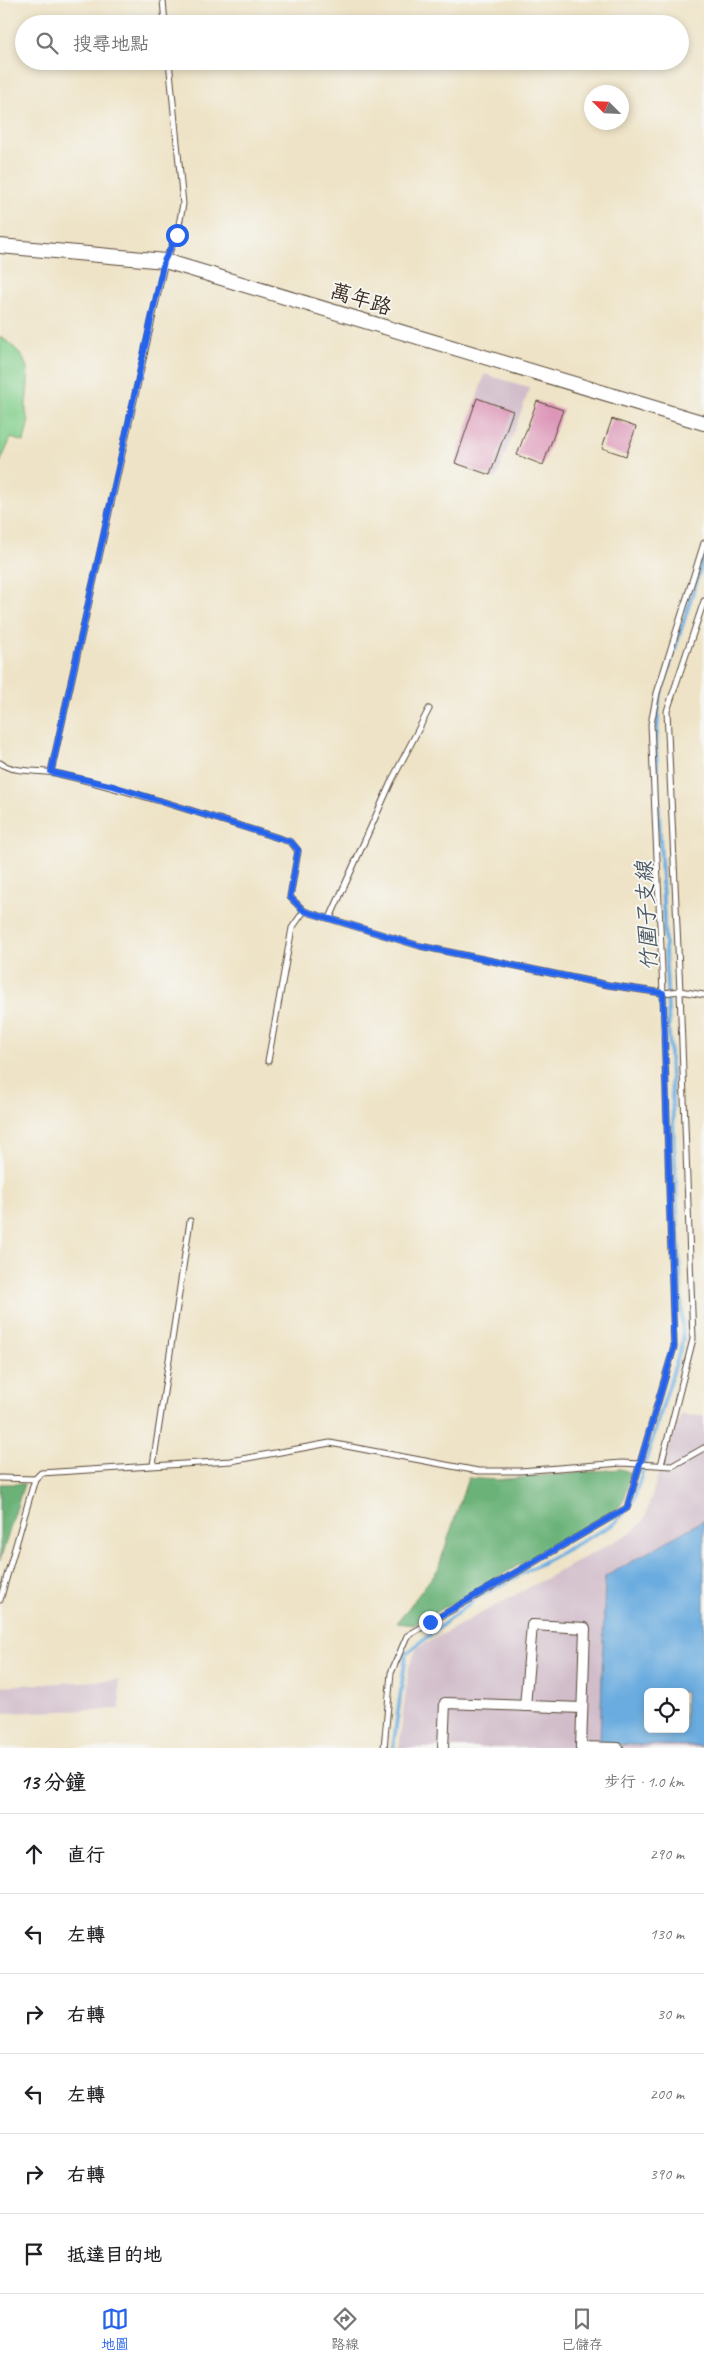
<!DOCTYPE html>
<html lang="zh-TW">
<meta charset="utf-8">
<style>
:root{--surface:#fff;--page:#f2f2f2;--text:#202124;--muted:#757577;--line:#e0e0e0;--accent:#2563eb}
body{margin:0;font-family:Caveat,"LXGW WenKai TC",sans-serif;background:var(--page);color:var(--text)}
.controls{position:absolute;right:15px;bottom:15px;display:grid;overflow:hidden;border-radius:8px;box-shadow:0 2px 8px #0003}
.controls button{width:45px;height:45px;display:grid;place-items:center;padding:0;border:0;border-bottom:1px solid var(--line);background:var(--surface);color:var(--text);font:25px sans-serif}
.compass{position:absolute;left:584px;top:85px;width:45px;height:45px;border-radius:50%;background:var(--surface);box-shadow:0 2px 8px #0003;rotate:294deg}
.stop{position:absolute;width:15px;height:15px;margin:-11px;border:4px solid #2563eb;border-radius:50%;background:#fff}
.stop.end{background:#2563eb;border-color:#fff;box-shadow:0 1px 5px #0008}
.list{margin:0;padding:0;list-style:none}
h2{display:flex;justify-content:space-between;align-items:center;height:65px;margin:0;padding:0 20px;font-size:21px}
h2 small{font-size:16px;font-weight:400;color:var(--muted)}
.list li{display:grid;grid-template-columns:32px 1fr auto;gap:15px;align-items:center;box-sizing:border-box;height:80px;padding:0 20px;border-top:1px solid var(--line)}
.list b{display:block;font-size:19px;white-space:nowrap}
.list em{font-size:16px;font-style:normal;color:var(--muted)}
.icon{flex:none;width:28px;height:28px;fill:none;stroke:currentColor;stroke-width:2;stroke-linecap:round;stroke-linejoin:round}
.map{position:relative;flex:none;width:704px;height:1748px;overflow:hidden}
.search{position:absolute;background:var(--surface);box-shadow:0 2px 8px #0003;left:15px;right:15px;top:15px;height:55px;display:flex;align-items:center;gap:12px;box-sizing:border-box;padding:0 18px;border-radius:28px;color:var(--muted);font-size:19px}
.sheet{height:545px;background:var(--surface)}
nav{display:flex;justify-content:space-around;align-items:center;box-sizing:border-box;height:70px;border-top:1px solid var(--line);background:var(--surface);font-size:14px;color:var(--muted)}
nav a{display:grid;justify-items:center;gap:2px}
nav .on{color:var(--accent)}
.map>svg:first-child{display:block}
</style>
<div class="map">
<svg width="704" height="1748" viewBox="0 0 704 1748">
<rect width="100%" height="100%" fill="#f6f6f2"/>
<filter id="ink" filterUnits="userSpaceOnUse"><feTurbulence type="fractalNoise" baseFrequency=".02" numOctaves="2"/><feDisplacementMap in="SourceGraphic" scale="10" xChannelSelector="R" yChannelSelector="G"/><feConvolveMatrix kernelMatrix="1 2 1 2 8 2 1 2 1" color-interpolation-filters="sRGB"/></filter>
<filter id="wash" filterUnits="userSpaceOnUse"><feTurbulence type="fractalNoise" baseFrequency=".0096" numOctaves="4" result="noise"/><feDisplacementMap in="SourceGraphic" scale="20" xChannelSelector="R" yChannelSelector="G"/><feGaussianBlur stdDeviation="1.12" result="paint"/><feColorMatrix in="noise" values="0 0 0 0 0 0 0 0 0 0 0 0 0 0 0 0 0 1.4 0 .05"/><feComposite in="paint" operator="in"/></filter>
<g filter="url(#wash)">
<rect width="100%" height="100%" fill="#eee3c6"/>
<!-- industrial -->
<g fill="#d1bdca" fill-rule="evenodd">
<path d="M485 374 530 388 496 479 454 464Z"/>
<path d="M681 1415 704 1416V1748H399L409 1667 417 1648 632 1532 644 1521 658 1475ZM648 1692H685V1729H648Z"/>
<path d="M119 1680 120 1709 0 1713V1686Z"/>
</g>
<!-- green -->
<path fill="#83cf8c" stroke="#5f7c55" d="M0 336C24 354 31 363 27 395 26 406 24 411 29 420L24 442 11 438 0 463Z"/>
<!-- forest -->
<g fill="#6ab278" stroke="#526e4b">
<path d="M620 1469 630 1472 625 1498 619 1508 414 1625 397 1623 438 1569 468 1478 496 1480Z"/>
<path d="M0 1484H24L0 1561Z"/>
</g>
<!-- water -->
<path fill="#6bacdf" stroke="#536b7e" fill-rule="evenodd" d="M704 1520V1746L600 1744 605 1577ZM648 1692H685V1729H648Z"/>
<g fill="none" stroke-linecap="round" stroke-linejoin="round">
<!-- stream -->
<path stroke="#6bacdf" stroke-width="4" d="M393 1748 406 1654 475 1599 614 1524 633 1502 683 1340 656 748 659 699 704 557"/>
</g>
<g id="blocks">
<!-- building -->
<g fill="#dd95b8">
<path d="M477 398 513 411 490 475 455 463Z"/>
<path d="M537 401 563 410 543 465 517 455Z"/>
<path d="M612 419 636 427 626 456 602 448Z"/>
</g>
</g>
</g>
<g filter="url(#ink)">
<use href="#blocks" fill-opacity="0" stroke="#564637" stroke-width="1"/>
<g fill="none" stroke-linecap="round" stroke-linejoin="round">
<!-- service casing -->
<g stroke="#564637" stroke-width="7">
<g id="service">
<path d="M163 0 165 24"/>
<path d="M0 763C16 774 41 769 59 774 138 792 214 818 291 842L298 851 290 897 304 911 420 946 608 985 663 993 680 991 704 995"/>
<path d="M51 772 165 261 177 235 183 204 169 61"/>
<path d="M330 918 392 780 429 709"/>
<path d="M268 1061 292 928 304 911"/>
<path d="M153 1465 190 1221"/>
<path d="M661 1465 693 1339 680 991 667 711 704 601"/>
<path d="M0 1478 35 1479"/>
<path d="M0 1600 35 1479 41 1473 231 1461 330 1443 478 1471H520L622 1463 672 1466 704 1448"/>
<path d="M384 1748 391 1673 407 1636 627 1508 674 1347 663 993 651 724 657 693 704 543"/>
</g>
</g>
<!-- minor casing -->
<g stroke="#564637" stroke-width="12">
<g id="minor">
<path d="M525 1706 532 1625 585 1628 581 1748"/>
<path d="M581 1747 618 1748"/>
<path d="M443 1748 445 1703 582 1708"/>
</g>
</g>
<!-- tertiary casing -->
<g stroke="#564637" stroke-width="16">
<path id="tertiary" d="M0 246 165 261 704 423"/>
</g>
<!-- service -->
<use href="#service" stroke="#fff" stroke-width="5"/>
<!-- minor -->
<use href="#minor" stroke="#fff" stroke-width="10"/>
<!-- tertiary -->
<use href="#tertiary" stroke="#fff" stroke-width="14"/>
</g>
</g>
<g fill="none" stroke-linecap="round" stroke-linejoin="round" filter="url(#ink)">
<!-- route -->
<path stroke="#2563eb" stroke-width="6" d="M177 235 164 261 51 772 113 786 291 842 298 850 290 897 304 911 420 946 608 985 663 993 674 1347 627 1508 430 1622"/>
</g>
<g text-anchor="middle" dominant-baseline="central" stroke-width="4" stroke-linejoin="round" paint-order="stroke">
<!-- street labels -->
<g font-size="21" fill="#3b2a1e" stroke="#f6f6f2">
<text transform="translate(361 299) rotate(17)">萬年路</text>
</g>
<!-- water labels -->
<g font-size="22" font-style="italic" fill="#4c5862" stroke="#f6f6f2">
<text transform="translate(647 916) rotate(-93)">竹圍子支線</text>
</g>
</g>
</svg>
<div class="controls">
<button><svg class="icon" aria-label="locate" viewBox="0 0 24 24"><circle cx="12" cy="12" r="6"/><path d="M12 2v4M12 18v4M2 12h4M18 12h4"/></svg></button>
</div>
<svg class="compass" viewBox="-18 -18 36 36"><path d="M0-13l5 13h-10z" fill="#e53935"/><path d="M0 13l5-13h-10z" fill="#757577"/></svg>
<div class="stop" style="left:177px;top:235px"></div>
<div class="stop end" style="left:430px;top:1622px"></div>
<div class="search"><svg class="icon" aria-label="search" viewBox="0 0 24 24"><circle cx="10" cy="10" r="6"/><path d="M15 15l6 6"/></svg>搜尋地點</div>
</div>
<section class="sheet">
<h2>13 分鐘<small>步行 · 1.0 km</small></h2>
<ul class="list">
<li><svg class="icon" aria-label="ahead" viewBox="0 0 24 24"><path d="M12 20V5M6 11l6-6 6 6"/></svg><div><b>直行</b></div><em>290 m</em></li>
<li><svg class="icon" aria-label="left" viewBox="0 0 24 24"><path d="M17 20v-9H6M10 6l-5 5 5 5"/></svg><div><b>左轉</b></div><em>130 m</em></li>
<li><svg class="icon" aria-label="right" viewBox="0 0 24 24"><path d="M7 20v-9h11M14 6l5 5-5 5"/></svg><div><b>右轉</b></div><em>30 m</em></li>
<li><svg class="icon" aria-label="left" viewBox="0 0 24 24"><path d="M17 20v-9H6M10 6l-5 5 5 5"/></svg><div><b>左轉</b></div><em>200 m</em></li>
<li><svg class="icon" aria-label="right" viewBox="0 0 24 24"><path d="M7 20v-9h11M14 6l5 5-5 5"/></svg><div><b>右轉</b></div><em>390 m</em></li>
<li><svg class="icon" aria-label="arrive" viewBox="0 0 24 24"><path d="M6 21V4h12l-3 4 3 4H6"/></svg><div><b>抵達目的地</b></div></li>
</ul>
</section>
<nav>
<a class="on"><svg class="icon" aria-label="map" viewBox="0 0 24 24"><path d="M3 6l6-2 6 2 6-2v14l-6 2-6-2-6 2zM9 4v14M15 6v14"/></svg>地圖</a>
<a><svg class="icon" aria-label="directions" viewBox="0 0 24 24"><path d="M12 3l9 9-9 9-9-9zM9 14v-3h6M13 9l2 2-2 2"/></svg>路線</a>
<a><svg class="icon" aria-label="saved" viewBox="0 0 24 24"><path d="M7 4h10v16l-5-4-5 4z"/></svg>已儲存</a>
</nav>
